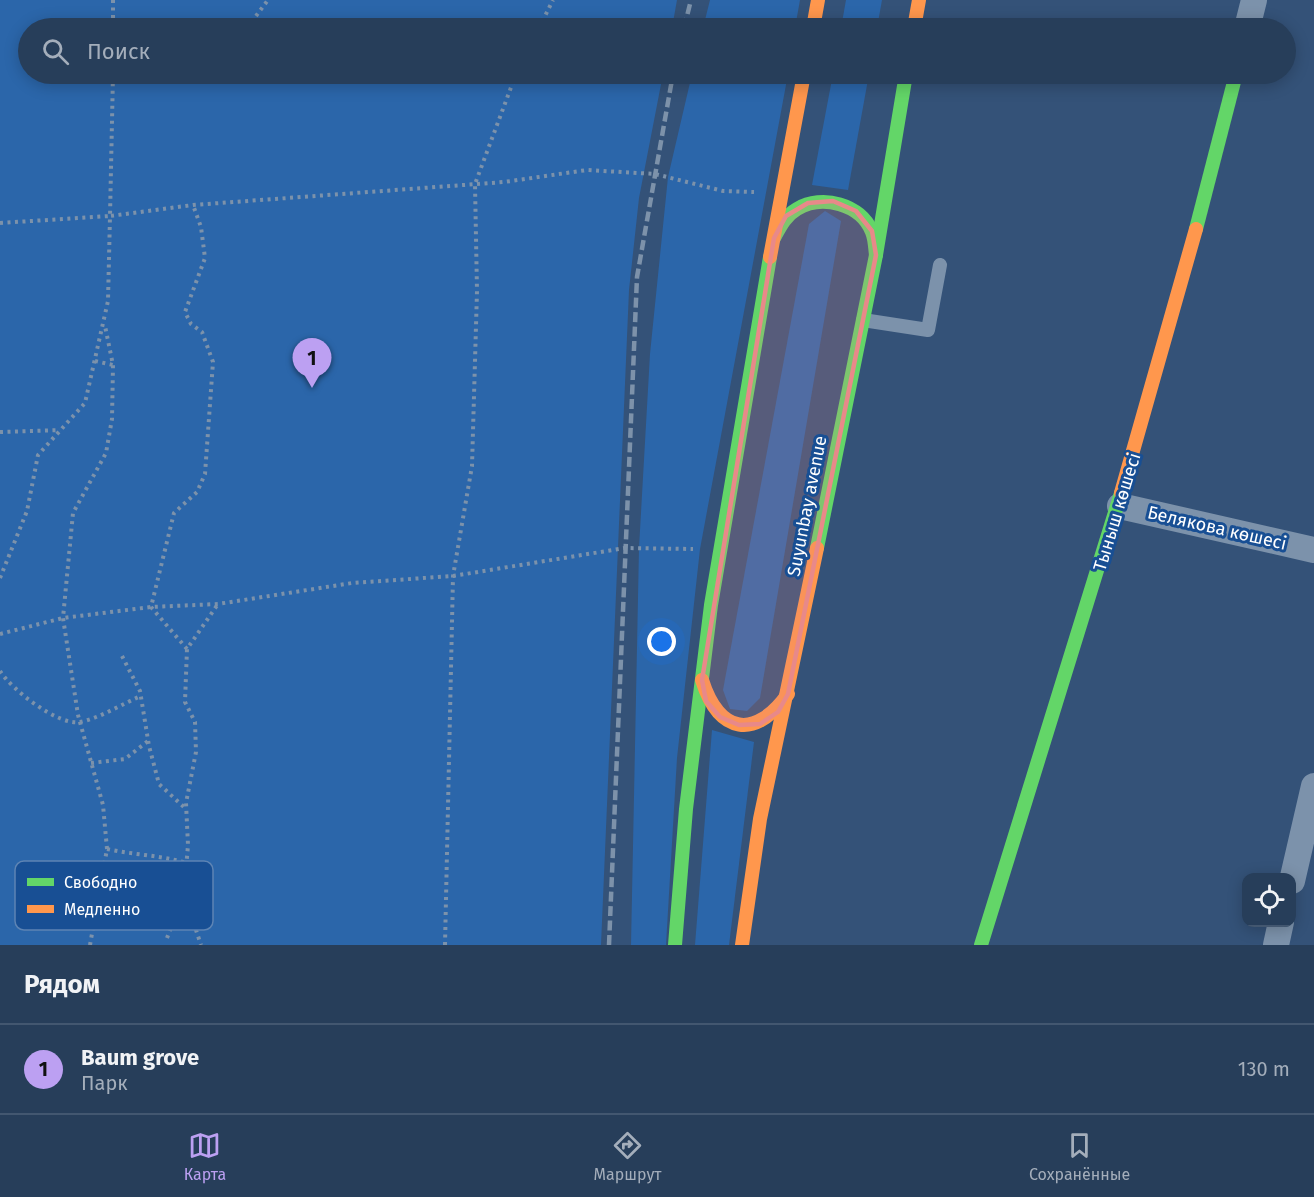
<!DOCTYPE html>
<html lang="ru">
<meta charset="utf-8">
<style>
:root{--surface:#273e5a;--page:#334963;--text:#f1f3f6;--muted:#a4aebb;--line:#435770;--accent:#bca0f2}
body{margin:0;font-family:"Fira Sans",sans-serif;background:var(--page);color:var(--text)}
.controls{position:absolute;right:18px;bottom:18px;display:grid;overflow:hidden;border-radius:12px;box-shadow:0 3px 15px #0003}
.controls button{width:54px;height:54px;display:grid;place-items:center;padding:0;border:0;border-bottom:2px solid var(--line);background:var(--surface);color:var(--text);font:30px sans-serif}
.you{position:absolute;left:662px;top:642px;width:21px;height:21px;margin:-15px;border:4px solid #fff;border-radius:50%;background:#1a73e8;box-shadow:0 0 0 9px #1a73e833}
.badge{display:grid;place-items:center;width:39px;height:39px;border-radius:50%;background:var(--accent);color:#111;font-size:20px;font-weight:700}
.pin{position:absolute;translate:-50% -50px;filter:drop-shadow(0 2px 3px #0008)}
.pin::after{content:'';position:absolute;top:32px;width:21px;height:18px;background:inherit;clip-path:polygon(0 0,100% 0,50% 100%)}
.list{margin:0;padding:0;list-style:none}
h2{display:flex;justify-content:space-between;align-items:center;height:78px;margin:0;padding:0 24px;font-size:26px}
h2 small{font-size:20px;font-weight:400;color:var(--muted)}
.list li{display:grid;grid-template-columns:39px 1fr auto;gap:18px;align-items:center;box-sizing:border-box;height:90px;padding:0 24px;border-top:2px solid var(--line)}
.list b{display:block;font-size:22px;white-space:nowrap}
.list p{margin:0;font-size:20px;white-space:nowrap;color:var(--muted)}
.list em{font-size:20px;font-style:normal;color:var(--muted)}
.icon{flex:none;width:33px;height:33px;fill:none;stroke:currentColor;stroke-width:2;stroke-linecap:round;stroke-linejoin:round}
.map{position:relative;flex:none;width:1314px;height:945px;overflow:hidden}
.search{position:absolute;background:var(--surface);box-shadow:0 3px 15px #0003;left:18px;right:18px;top:18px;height:66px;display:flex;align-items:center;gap:15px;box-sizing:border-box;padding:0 21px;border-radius:33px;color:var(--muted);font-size:22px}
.sheet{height:168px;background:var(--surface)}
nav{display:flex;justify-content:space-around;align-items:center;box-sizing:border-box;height:84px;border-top:2px solid var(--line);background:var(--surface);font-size:16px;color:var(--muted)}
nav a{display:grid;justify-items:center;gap:3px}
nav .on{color:var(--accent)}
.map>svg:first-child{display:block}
</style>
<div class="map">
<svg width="1314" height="945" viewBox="0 0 1314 945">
<rect width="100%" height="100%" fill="#345278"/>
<!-- green -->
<g fill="#2b66aa">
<path d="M0 0H677L672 28H28V74H663L639 198 629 290 601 945H0Z"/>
<path d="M710 0H800L795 28H703Z"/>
<path d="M846 0H882L877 28H841Z"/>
<path d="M692 74H788L700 549 677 758 666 945H631L639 548 650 354 668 177Z"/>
<path d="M833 74H869L848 190 812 185Z"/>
<path d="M825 211 841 221 760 698 747 711 730 709 723 690 809 224Z"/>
<path d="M712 730 754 742 729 945H695Z"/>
</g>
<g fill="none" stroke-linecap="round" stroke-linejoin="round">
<!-- path -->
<g stroke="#7c92ab" stroke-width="4" stroke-dasharray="3 4.5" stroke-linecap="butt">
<path d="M113 0V28"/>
<path d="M247 28 268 0"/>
<path d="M539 28 553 0"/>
<path d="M113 82 139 74"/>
<path d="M0 223 110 216 113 74"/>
<path d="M95 361 113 365"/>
<path d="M0 432 60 430"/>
<path d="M0 578 27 511 38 455 85 403 108 301 110 216 193 205 504 182 587 170 655 174 723 191 754 192"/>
<path d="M0 634 63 618 151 607 218 604 352 583 453 576 625 548 693 549"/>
<path d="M187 649 151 607 174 513 197 492 205 474 213 362 202 332 191 324 185 312 205 258 201 227 193 205"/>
<path d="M122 656 140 691 149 746 159 784 186 809"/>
<path d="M0 671C11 689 58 726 80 722 100 718 122 704 141 696"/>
<path d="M91 763 125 759 148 741"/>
<path d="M107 849C134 855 160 855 187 863"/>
<path d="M184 894 201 945"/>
<path d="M167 938 184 893 188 845 186 803 196 752 195 722 185 702 187 649 218 604"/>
<path d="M90 945 107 849 103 805 78 715 63 618 73 513 106 453 112 419 113 365 105 326"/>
<path d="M445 945 453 576 472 466 477 291 475 184 516 74"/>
</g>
<!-- lane -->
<path stroke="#7c92ab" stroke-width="14" d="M863 320 928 330 940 265"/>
<!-- street -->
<g stroke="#7c92ab" stroke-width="26">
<path d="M1247 28 1254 0"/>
<path d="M1120 506 1314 550"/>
<path d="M1292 881 1314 786"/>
<path d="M1276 945 1281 922"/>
</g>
<!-- fast -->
<g stroke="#63d668" stroke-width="14">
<path d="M1196 229 1236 74"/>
<path d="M774 238C780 227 785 216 797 209 822 194 861 204 872 232 875 239 875 248 876 255"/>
<path d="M817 548 876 255 906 74"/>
<path d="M675 945 686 809 711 605 770 257"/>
<path d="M981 945 1121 493"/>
</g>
<!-- slow -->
<g stroke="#ff974d" stroke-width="14">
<path d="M813 28 818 0"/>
<path d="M914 28 919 0"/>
<path d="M770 257 804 74"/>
<path d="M1121 493 1196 229"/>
<path d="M702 680C719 734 755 740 788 694"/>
<path d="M742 945 760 819 817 548"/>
</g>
<!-- rail -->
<g stroke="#7d92aa" stroke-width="4.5" stroke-dasharray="10 4.5" stroke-linecap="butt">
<path d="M684 28 691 0"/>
<path d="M609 945 637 277 673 74"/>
</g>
</g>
<!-- marked area -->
<path fill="#e88989" fill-opacity="0.2" stroke="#e88989" stroke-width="4.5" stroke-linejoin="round" d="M833 201 856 211 872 231 876 255 788 694 778 712 760 724 739 725 720 717 706 701 702 680 774 238 786 216 808 203Z"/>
<g text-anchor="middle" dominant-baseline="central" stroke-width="6" stroke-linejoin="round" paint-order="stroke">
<!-- street labels -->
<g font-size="18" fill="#fff" stroke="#184f94">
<text transform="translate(807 506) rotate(-79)">Suyunbay avenue</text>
<text transform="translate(1117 512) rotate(-73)">Тыныш көшесі</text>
<text transform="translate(1217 528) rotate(13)">Белякова көшесі</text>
</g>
</g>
<!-- legend -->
<rect x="15" y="861" width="198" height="69" rx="9" fill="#184f94" stroke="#5d84b4" stroke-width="1.5"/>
<rect x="27" y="878" width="27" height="8" fill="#63d668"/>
<rect x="27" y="905" width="27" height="8" fill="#ff974d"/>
<g font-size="16" fill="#fff">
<text x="64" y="888">Свободно</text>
<text x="64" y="915">Медленно</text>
</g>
</svg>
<div class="controls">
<button><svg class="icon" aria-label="locate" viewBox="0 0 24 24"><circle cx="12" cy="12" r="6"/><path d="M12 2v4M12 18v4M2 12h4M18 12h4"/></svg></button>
</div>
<div class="you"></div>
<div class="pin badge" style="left:312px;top:388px">1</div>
<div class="search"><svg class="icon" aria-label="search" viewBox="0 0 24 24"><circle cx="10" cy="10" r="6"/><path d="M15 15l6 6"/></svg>Поиск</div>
</div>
<section class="sheet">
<h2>Рядом<small></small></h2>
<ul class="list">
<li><span class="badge">1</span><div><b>Baum grove</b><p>Парк</p></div><em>130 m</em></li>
</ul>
</section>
<nav>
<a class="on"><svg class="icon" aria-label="map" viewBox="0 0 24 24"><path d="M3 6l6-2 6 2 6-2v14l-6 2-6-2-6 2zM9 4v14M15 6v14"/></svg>Карта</a>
<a><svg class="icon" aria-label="directions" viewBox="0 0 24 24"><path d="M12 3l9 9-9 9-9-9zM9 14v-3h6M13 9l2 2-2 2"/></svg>Маршрут</a>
<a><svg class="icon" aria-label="saved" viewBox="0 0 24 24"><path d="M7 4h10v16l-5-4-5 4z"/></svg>Сохранённые</a>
</nav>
